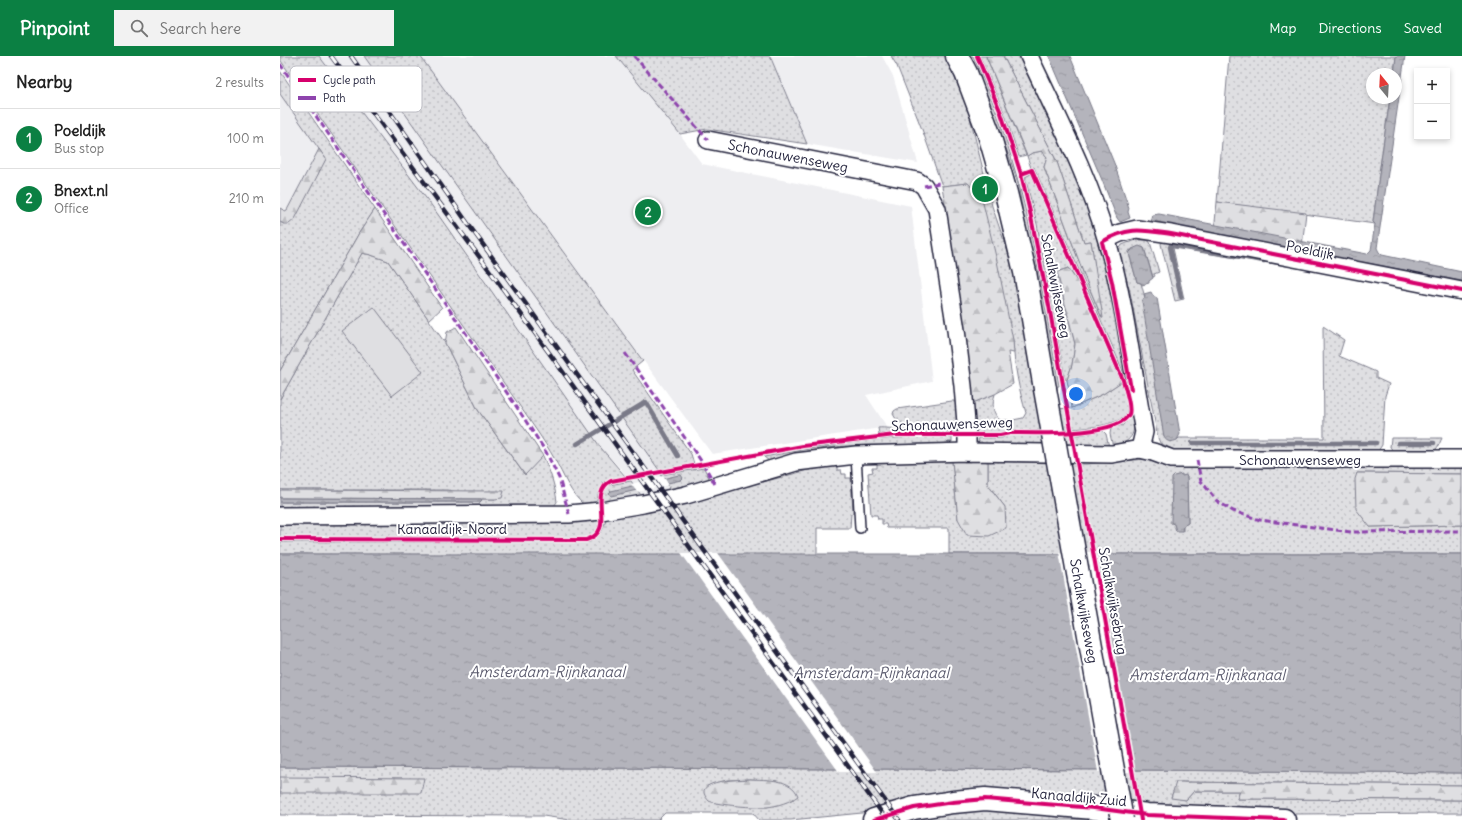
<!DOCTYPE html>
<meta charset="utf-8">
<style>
:root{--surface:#fff;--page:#f2f2f2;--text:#222;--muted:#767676;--line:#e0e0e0;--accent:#0b8043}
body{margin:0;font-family:Delius,sans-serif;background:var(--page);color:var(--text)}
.controls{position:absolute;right:12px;top:12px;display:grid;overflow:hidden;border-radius:0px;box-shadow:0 2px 6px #0003}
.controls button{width:36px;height:36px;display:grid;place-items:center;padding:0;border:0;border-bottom:1px solid var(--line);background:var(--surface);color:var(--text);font:20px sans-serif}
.compass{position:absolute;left:1086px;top:12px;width:36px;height:36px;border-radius:50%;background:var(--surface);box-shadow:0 2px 6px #0003;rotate:342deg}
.you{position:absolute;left:796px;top:338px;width:14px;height:14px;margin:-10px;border:3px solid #fff;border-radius:50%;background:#1a73e8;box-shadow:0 0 0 6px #1a73e833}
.badge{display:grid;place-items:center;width:26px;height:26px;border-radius:50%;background:var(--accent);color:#fff;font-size:13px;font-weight:700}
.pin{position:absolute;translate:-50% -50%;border:2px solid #fff;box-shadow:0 1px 4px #0006}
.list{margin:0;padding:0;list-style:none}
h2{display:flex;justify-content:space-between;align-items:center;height:52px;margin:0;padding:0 16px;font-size:17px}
h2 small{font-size:13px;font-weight:400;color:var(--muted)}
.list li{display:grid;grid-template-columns:26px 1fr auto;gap:12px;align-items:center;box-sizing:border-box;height:60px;padding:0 16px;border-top:1px solid var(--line)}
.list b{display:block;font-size:15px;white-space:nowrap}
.list p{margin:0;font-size:13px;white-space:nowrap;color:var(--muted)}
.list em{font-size:13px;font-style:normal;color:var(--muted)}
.icon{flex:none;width:22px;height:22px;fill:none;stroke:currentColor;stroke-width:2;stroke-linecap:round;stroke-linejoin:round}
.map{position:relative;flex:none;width:1182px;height:764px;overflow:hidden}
header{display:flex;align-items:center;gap:24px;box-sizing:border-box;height:56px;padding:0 20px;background:var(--accent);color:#fff}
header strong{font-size:19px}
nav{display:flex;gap:22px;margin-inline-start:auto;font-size:14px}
.search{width:280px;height:36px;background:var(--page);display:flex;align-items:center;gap:10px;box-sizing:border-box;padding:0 14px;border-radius:0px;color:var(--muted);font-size:15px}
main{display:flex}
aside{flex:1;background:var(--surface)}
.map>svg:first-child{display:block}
</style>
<header>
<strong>Pinpoint</strong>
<div class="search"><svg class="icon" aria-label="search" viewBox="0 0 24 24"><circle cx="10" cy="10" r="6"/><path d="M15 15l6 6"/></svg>Search here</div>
<nav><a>Map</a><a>Directions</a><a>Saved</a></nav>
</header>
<main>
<aside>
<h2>Nearby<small>2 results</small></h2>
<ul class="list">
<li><span class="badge">1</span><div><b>Poeldijk</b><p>Bus stop</p></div><em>100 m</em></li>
<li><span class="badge">2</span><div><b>Bnext.nl</b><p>Office</p></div><em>210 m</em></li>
</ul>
</aside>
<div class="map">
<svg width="1182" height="764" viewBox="0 0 1182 764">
<defs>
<pattern id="grass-dots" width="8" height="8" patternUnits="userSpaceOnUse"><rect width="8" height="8" fill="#dfdfe2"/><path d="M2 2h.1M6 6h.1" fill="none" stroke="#bfbfc3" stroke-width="1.8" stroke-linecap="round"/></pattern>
<pattern id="forest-firs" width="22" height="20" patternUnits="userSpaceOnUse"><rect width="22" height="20" fill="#dfdfe2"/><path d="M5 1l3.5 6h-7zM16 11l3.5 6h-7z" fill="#bfbfc3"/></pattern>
<pattern id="water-ripples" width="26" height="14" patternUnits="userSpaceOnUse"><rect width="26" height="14" fill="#b4b4bc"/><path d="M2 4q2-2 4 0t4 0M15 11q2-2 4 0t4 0" fill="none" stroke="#9a9aa2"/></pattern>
</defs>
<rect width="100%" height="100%" fill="#fff"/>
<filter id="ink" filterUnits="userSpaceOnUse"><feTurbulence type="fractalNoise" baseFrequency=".025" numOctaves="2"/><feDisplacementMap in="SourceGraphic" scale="8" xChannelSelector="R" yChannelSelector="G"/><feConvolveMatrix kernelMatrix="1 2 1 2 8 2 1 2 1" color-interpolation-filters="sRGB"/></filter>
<g filter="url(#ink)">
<!-- built -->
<g fill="#eeeef1">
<path d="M39 0H84L394 435 634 764H593L341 413 321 392 152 150Z"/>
<path d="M140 0H336L394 70 422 108 631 150 652 325 586 339 607 371 432 398Z"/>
<path d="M490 0H602L613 20 638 107 527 88Z"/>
<path d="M0 26 52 103 0 172Z"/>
</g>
<!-- grass -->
<g fill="url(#grass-dots)" stroke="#80808e" fill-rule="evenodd">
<path d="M0 0H39L152 150 321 392 345 420 324 426 318 439 316 450 307 451C290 439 284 419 274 402 269 393 263 384 257 375L1 5Z"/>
<path d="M84 0H140L363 305 352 314 411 398 414 408 379 414Z"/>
<path d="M336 0H490L527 88 427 73 400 78Z"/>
<path d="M611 0H665L687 49 712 150 733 211 753 323 757 354 792 352 823 338 841 326C843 333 849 349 847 356 840 377 748 374 728 375L720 377H692L690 348 715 338C712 348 712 357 720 364H733L743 362 746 357C739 334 734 309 733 284L688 127 662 130 643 76 617 10Z"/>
<path d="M684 0H693C743 106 759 216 779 330L773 331 738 128C725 83 705 42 684 0Z"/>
<path d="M700 0H706L746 99 739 101 724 56Z"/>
<path d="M723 0H742L803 137 820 180 830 226 851 348 842 313 834 294 754 111 751 112 747 100 752 97 762 95 767 101 764 111 806 224 822 262 811 185 804 186 777 106Z"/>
<path d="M949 0H1116L1114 18H1092V42H1110L1100 111 1093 166 1095 168 937 146Z"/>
<path d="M0 15 95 153 79 177 0 315V166L4 168 46 103 0 38Z"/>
<path d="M751 118 801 231 788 212 777 216 795 288 792 309 787 324 785 323 757 168 745 121Z"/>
<path d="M855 184H867L870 186 879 216 874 218 875 220 873 221 864 192 859 191 849 195V197L857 226 861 227 864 238 897 384 899 382H1044L1043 270 1064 284 1059 300 1096 316V322L1109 328 1105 340 1102 389 1096 398 900 397 880 387 878 382 850 236 840 201 839 194 842 189Z"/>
<path d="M882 185 1052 217 893 192 904 243 895 245 881 188Z"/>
<path d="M82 197 91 199 108 205 165 287 198 354 244 418 263 400C270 415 275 429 277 446L273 451 0 453V446H200L202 444 201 443H215L167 434H0V343Z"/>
<path d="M672 345H674L681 347 680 376 639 375 599 378 598 372C605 371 614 374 620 371L622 368 616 363 613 358 614 355 617 353Z"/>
<path d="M852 356H854C855 375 855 385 833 391L830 378 831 372 843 369Z"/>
<path d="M823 375 826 378 829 391H702V386H698L699 382H722L728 379 748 378 799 379Z"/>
<path d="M635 381H672V386H668V391C627 390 586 387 545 392 526 395 508 400 489 405L484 401C534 392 584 383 635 381Z"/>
<path d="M1111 382H1162C1160 386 1159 390 1156 393 1149 400 1125 397 1115 397L1110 391Z"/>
<path d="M865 403 887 410 1182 409V418L1077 417 1090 471 1182 469V498H669V472H607L606 468H602V463H598L597 459H591L588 417 593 416 592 412H597V405H672L678 463 725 451 708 429V405L806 408ZM907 420 908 467 903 470V475L896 471 894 468Z"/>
<path d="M557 410V414H561L562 418H566V422H571L573 457 571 458 570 472H537V499L0 498V486H309C321 481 323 474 326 463L405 447 528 414Z"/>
<path d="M424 412 430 424 392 435 381 419Z"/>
<path d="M351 425 363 442 323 449C323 442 323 433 329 429Z"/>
<path d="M319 464C319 474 315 480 305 482L0 481V466H285Z"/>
<path d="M0 711 861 714 1182 717V729L897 726 891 741 906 744 914 735H960L957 743 1182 744V757L1014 758 623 747 582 757 511 764H479L473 757H385L378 764H290L263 760 0 759ZM470 723 497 725 514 743 487 751 436 747 427 730 447 724Z"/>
<path d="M712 753 834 764H634L631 761Z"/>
</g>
<!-- forest -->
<g fill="url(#forest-firs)" stroke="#80808e">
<path d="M706 0H723L777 106 804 186 811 185 823 262H822L806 224 764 111 767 101 762 95 752 97 747 100Z"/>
<path d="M39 93 46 103 15 163 9 168H4L0 166V152L5 155 7 154Z"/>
<path d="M688 127 702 143 717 205 733 284 734 297 728 296 733 328 715 338 690 348 672 193 662 130Z"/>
<path d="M937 146 1026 157 1022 190 936 170 935 166Z"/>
<path d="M95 153 162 252 149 264 108 205 91 199 82 197 0 343V315L79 177Z"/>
<path d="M788 212 801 231 841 326 823 338 792 352 787 324 792 309 795 288 777 216Z"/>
<path d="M176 271 263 400 245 419 198 354 165 287 167 276Z"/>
<path d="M672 405H708V429L725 451 726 472 709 480 687 479 678 463Z"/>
<path d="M1077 417 1182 418V469L1090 471 1076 453 1075 423Z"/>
<path d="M0 434 224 435 222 442 215 443 0 442Z"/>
<path d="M0 721 144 722 141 737H0Z"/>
<path d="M470 723C486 724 512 722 518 740 510 746 497 750 487 751 477 752 437 749 429 745 427 743 425 740 424 737 422 723 461 724 470 723Z"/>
<path d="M896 726 1182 729V744L957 743 960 735H914L906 744 891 742Z"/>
</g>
<!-- park -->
<path fill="#dfdfe2" stroke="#80808e" d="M94 251 143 316 112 340 62 275Z"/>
<!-- water -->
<g fill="url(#water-ripples)" stroke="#7a7a88">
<path d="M769 0H790L834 107 849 152 848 156 850 162 840 166 837 162 822 124Z"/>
<path d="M1116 0H1125L1097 192 1099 196 1102 199 1182 216V225L1092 208 969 187 877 168 872 166 871 163 872 159 879 158 1087 198 1091 194 1095 168 1093 166 1100 111 1110 42H1116V18H1114Z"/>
<path d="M859 190 864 192 873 222 869 225V227L862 229 861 227 857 226 849 197 852 194V193Z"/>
<path d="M871 236 873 240 877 242 900 378 897 384C892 386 887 387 884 381L862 245 865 241 864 238Z"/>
<path d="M902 418V420L906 419 907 422 908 467 903 470 902 475H896L894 468 891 467 892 422 894 420Z"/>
<path d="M399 419H401L403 422 401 424 331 440 329 437 331 435Z"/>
<path d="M0 442 201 443 202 444 200 446H0Z"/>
<path d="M0 498H1182V717L861 714 0 711Z"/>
</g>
<!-- pier -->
<g fill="#fff">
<path d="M383 420 389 429 357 436 351 428Z"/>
<path d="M779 496H817L856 716H818Z"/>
<path d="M401 497H438L597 716H559Z"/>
</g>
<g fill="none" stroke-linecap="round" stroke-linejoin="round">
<!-- stream -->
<g stroke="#7a7a88" stroke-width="4.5">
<path d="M901 241 890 191 891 189 984 205"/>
<path d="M912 387H1096"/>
<path d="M1118 387H1154"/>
<path d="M297 388 366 346 398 400"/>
</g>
<!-- service casing -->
<g stroke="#22223b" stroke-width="12">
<path id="service" d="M576 399 580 472"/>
</g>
<!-- minor casing -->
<g stroke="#22223b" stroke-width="20">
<g id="minor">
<path d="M749 0C777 60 809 121 827 185 845 247 852 312 864 376L860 393"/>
<path d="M428 84 637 125 644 130 657 153 676 274 683 330 687 379V396"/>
<path d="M827 183 840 177 857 173 891 178 1182 235"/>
<path d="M0 460 289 458 321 455 363 448 406 439 516 406 576 399 687 396 832 398 860 393 873 396 892 403H1182"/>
</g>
</g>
<!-- tertiary casing -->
<g stroke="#22223b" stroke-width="25">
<g id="tertiary">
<path d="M677 0 686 17 709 78 726 137 745 216 765 333"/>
<path d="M594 764 634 752 673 746 705 743 814 752 867 759 1004 764"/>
</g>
</g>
<!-- service -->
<use href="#service" stroke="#fff" stroke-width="9"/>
<!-- minor -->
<use href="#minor" stroke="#fff" stroke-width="17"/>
<!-- tertiary -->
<use href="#tertiary" stroke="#fff" stroke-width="22"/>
<!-- rail casing -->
<g stroke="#22223b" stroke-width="4.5">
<g id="rail">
<path d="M51 0 215 222 607 764"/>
<path d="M71 0 191 172 619 764"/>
</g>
</g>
<!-- rail -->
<use href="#rail" stroke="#fff" stroke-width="3" stroke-dasharray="9" stroke-linecap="butt"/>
<!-- tertiary-bridge casing -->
<g stroke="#22223b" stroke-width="25" stroke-linecap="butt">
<path id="tertiary-bridge" d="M765 333 842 764"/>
</g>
<!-- tertiary-bridge -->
<use href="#tertiary-bridge" stroke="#fff" stroke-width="22"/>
<!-- quiet -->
<g stroke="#8e44ad" stroke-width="3" stroke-dasharray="6 3" stroke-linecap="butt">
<path d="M354 0 428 84"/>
<path d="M0 8 236 350 266 396 279 422 289 458"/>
<path d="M644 130 659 127"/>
<path d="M345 297 424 409 436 430"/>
<path d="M917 404 921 425 937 445 953 455 980 464 1071 476 1182 475"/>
</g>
<!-- cycleway casing -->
<g stroke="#fff" stroke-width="6">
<g id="cycleway">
<path d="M697 0 721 57 741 118 750 156 769 250 861 764"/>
<path d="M851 333 832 226 822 186C848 170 863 174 891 178L1182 235"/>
<path d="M0 483 306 484C338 475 306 438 331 425L523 390 615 379H720L730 377C753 377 839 381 849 358 852 351 845 332 843 324L752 114 741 118"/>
<path d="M594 764 634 752 673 746 705 743 814 752 867 759 1004 764"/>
</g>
</g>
<!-- cycleway -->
<use href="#cycleway" stroke="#d6006c" stroke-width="4"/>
</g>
</g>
<g text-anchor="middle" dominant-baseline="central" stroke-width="4" stroke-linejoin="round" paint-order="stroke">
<!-- street labels -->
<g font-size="14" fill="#22223b" stroke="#fff">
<text transform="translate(508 100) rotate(11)">Schonauwenseweg</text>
<text transform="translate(1030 194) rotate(11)">Poeldijk</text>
<text transform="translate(776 230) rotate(79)">Schalkwijkseweg</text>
<text transform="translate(672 368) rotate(-2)">Schonauwenseweg</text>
<text x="1020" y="404">Schonauwenseweg</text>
<text x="172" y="473">Kanaaldijk-Noord</text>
<text transform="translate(833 545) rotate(80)">Schalkwijksebrug</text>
<text transform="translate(804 555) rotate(80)">Schalkwijkseweg</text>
<text transform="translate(799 741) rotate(5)">Kanaaldijk Zuid</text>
</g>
<!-- water labels -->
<g font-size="15" font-style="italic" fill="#5c5c6f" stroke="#fff">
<text x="267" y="615">Amsterdam-Rijnkanaal</text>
<text x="591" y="616">Amsterdam-Rijnkanaal</text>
<text x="927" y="618">Amsterdam-Rijnkanaal</text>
</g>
</g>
<!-- legend -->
<rect x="10" y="10" width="132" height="46" rx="6" fill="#fff" stroke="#bdbdc4" stroke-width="1"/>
<rect x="18" y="22" width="18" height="4" fill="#d6006c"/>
<rect x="18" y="40" width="18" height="4" fill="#8e44ad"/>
<g font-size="11" fill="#22223b">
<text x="43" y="28">Cycle path</text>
<text x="43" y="46">Path</text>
</g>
</svg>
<div class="controls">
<button>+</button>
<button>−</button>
</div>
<svg class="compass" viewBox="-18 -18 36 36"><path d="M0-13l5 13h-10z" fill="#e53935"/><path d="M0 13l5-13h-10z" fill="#767676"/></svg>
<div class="you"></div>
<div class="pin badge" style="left:705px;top:133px">1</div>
<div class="pin badge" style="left:368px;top:156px">2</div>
</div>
</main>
